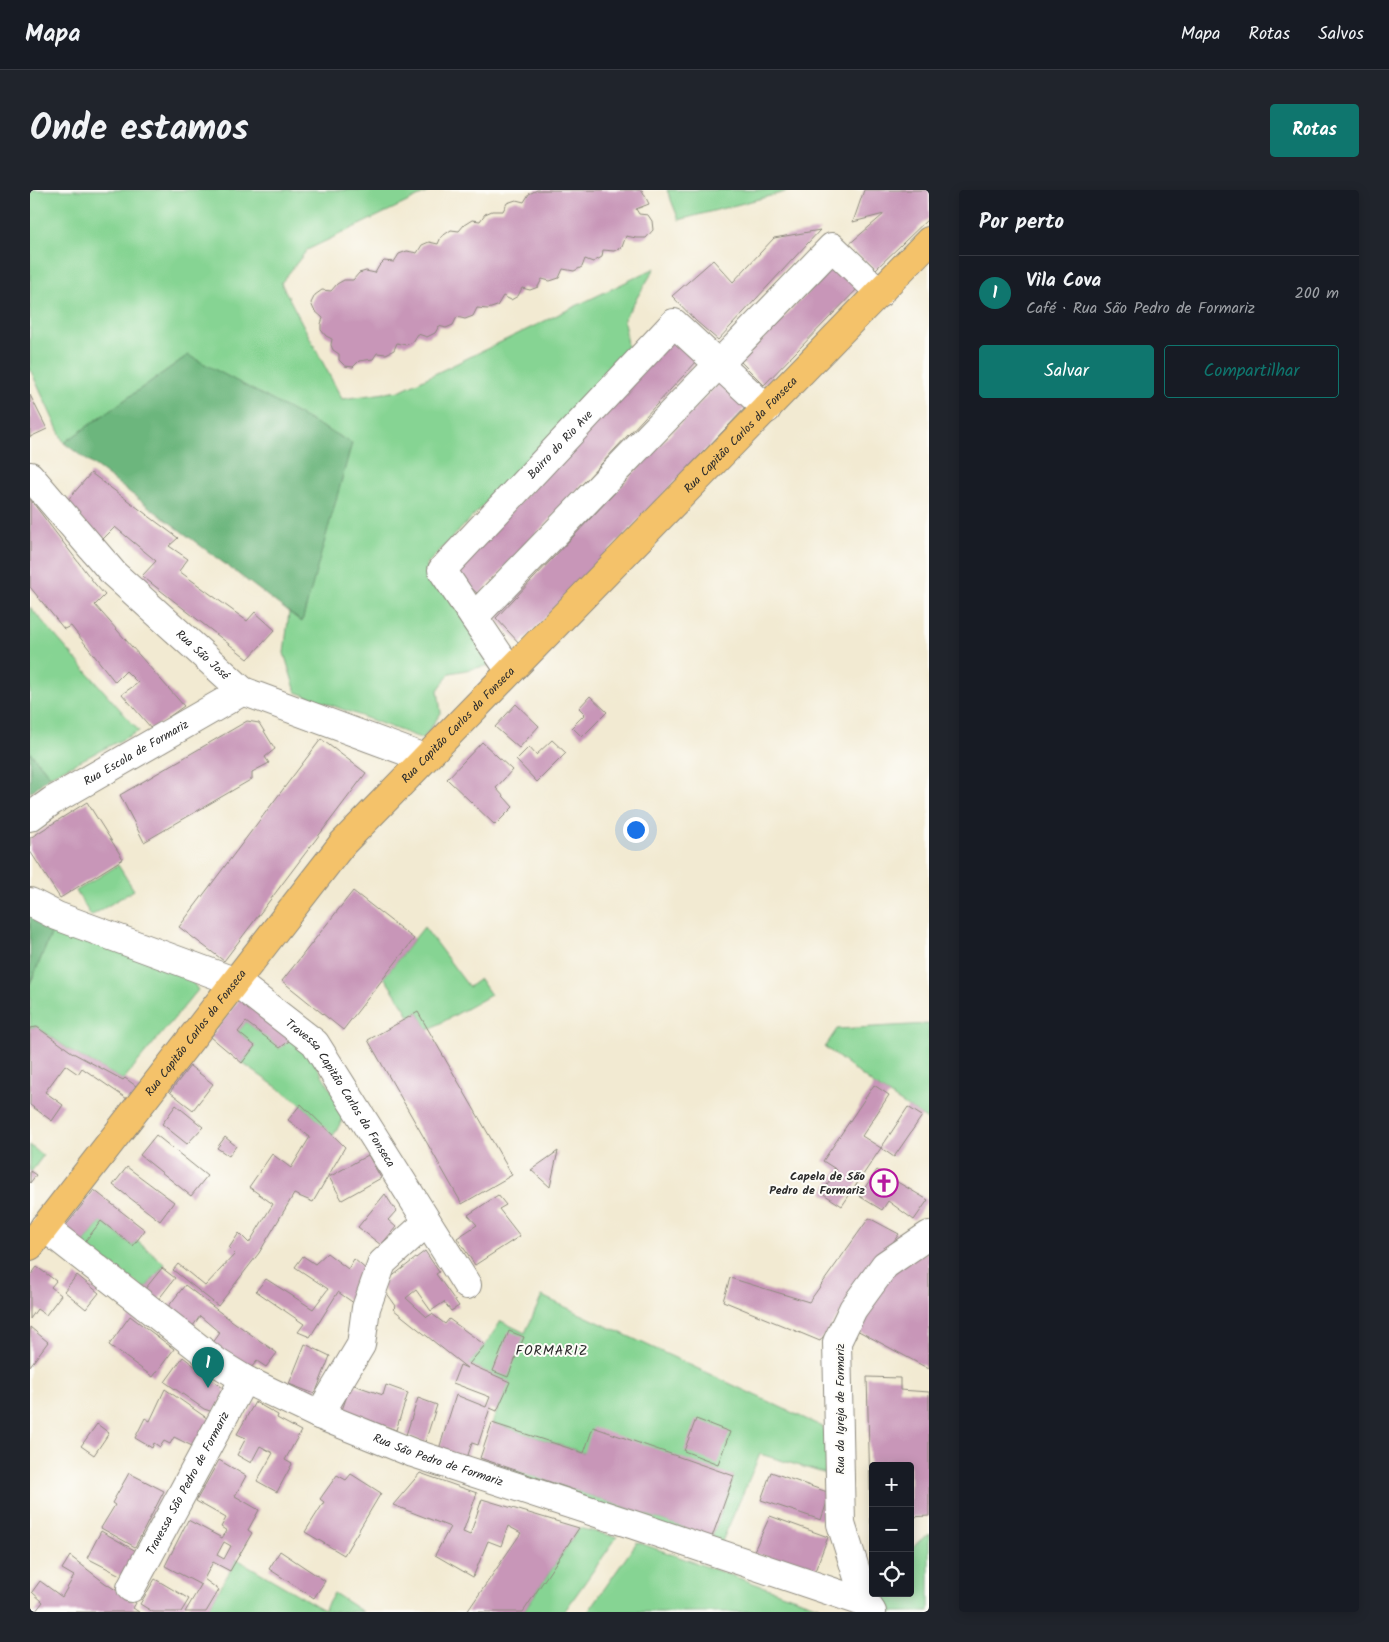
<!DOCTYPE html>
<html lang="pt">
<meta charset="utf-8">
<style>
:root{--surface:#171b24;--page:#20242c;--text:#f1f3f6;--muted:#9ea1a6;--line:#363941;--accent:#0f766e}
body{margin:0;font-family:Kalam,sans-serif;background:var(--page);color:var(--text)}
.controls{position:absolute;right:15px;bottom:15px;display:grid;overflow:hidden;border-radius:5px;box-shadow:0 2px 12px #0003}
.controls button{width:45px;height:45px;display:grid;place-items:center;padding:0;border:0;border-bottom:1px solid var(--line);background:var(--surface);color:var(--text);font:25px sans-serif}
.you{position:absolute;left:605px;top:639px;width:18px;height:18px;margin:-12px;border:4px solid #fff;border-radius:50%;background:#1a73e8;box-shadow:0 0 0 8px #1a73e833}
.badge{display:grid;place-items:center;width:32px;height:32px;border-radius:50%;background:var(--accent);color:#fff;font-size:16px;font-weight:700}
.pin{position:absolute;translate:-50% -41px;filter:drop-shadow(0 1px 2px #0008)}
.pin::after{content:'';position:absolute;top:26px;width:18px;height:15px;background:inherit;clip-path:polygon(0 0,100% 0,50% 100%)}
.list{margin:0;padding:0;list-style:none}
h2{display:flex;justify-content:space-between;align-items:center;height:65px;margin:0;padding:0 20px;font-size:21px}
h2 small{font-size:16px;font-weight:400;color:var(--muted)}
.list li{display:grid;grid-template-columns:32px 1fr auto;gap:15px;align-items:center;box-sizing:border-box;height:75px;padding:0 20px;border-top:1px solid var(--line)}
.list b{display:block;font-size:19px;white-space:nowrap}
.list p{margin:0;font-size:16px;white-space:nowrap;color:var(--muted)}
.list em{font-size:16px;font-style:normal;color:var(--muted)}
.actions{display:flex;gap:10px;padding:15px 20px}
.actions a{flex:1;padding:11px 0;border:1px solid var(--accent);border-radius:5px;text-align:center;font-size:18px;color:var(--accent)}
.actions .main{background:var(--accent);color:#fff}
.icon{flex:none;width:28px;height:28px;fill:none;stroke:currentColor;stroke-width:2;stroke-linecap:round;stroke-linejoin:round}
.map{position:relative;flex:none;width:899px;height:1422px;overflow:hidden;border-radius:5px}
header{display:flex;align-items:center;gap:30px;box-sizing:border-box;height:70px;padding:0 25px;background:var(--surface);border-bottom:1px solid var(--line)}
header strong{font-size:24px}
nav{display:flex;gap:28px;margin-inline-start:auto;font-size:18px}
.intro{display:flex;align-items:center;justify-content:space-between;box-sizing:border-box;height:120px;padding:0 30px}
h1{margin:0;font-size:35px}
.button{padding:12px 22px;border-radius:5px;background:var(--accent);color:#fff;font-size:18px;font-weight:700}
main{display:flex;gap:30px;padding:0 30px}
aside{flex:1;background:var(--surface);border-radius:5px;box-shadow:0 2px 12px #0003}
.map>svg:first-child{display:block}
</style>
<header>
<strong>Mapa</strong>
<nav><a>Mapa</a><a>Rotas</a><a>Salvos</a></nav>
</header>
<div class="intro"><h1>Onde estamos</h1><a class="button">Rotas</a></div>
<main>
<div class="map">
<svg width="899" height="1422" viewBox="0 0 899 1422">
<rect width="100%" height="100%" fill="#fdfcf7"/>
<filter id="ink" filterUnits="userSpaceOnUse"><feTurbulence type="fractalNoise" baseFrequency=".02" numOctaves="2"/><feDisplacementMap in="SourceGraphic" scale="10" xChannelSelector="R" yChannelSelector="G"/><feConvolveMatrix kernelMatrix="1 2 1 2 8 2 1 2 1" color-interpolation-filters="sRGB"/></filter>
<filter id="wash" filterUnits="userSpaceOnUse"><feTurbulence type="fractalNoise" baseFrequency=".0096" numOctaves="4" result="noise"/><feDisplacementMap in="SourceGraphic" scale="20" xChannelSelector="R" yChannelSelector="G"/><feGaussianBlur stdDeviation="1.12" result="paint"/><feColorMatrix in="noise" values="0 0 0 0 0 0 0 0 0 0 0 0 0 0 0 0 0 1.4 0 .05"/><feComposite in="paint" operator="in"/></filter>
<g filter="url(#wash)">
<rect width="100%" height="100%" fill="#f2ead2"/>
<!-- green -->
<g fill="#86d493" stroke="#58805f">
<path d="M0 0H402L277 60 251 93 312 209 369 201 625 78 594 129 598 165 396 375 467 474 420 483 408 500 411 523 393 549 266 502 254 463 259 422 271 431 158 165 34 253 0 179Z"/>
<path d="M637 0H763L649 30Z"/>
<path d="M0 417 109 541 20 586 0 562Z"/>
<path d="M88 675 104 700 61 726 46 701Z"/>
<path d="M24 737 158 785 168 800 93 890 44 863 7 837 0 838V794Z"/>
<path d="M394 737 439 797 450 789 461 805 398 840 388 822 379 827 376 820 354 787Z"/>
<path d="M216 832 250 857 263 848 281 867 316 924 303 946 271 914 212 873 225 856 208 842Z"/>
<path d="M899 834V931L844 895 795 857 807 839Z"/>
<path d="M0 955 13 966 1 982 0 980Z"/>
<path d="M71 1031 103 1056 107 1051 135 1074 115 1099 53 1054Z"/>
<path d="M512 1106 793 1237 800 1285 730 1264 690 1356 448 1275 450 1268 682 1347 704 1286 554 1263 462 1233 479 1192 439 1174 455 1155 471 1131 495 1143Z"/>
<path d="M549 1338 587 1347 534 1422H493Z"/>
<path d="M899 1344V1422H859L851 1411 855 1403H880V1361L889 1351Z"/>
<path d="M607 1352 788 1416 795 1422H558Z"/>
<path d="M207 1369 294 1420 304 1403 333 1422H176Z"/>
</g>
<!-- forest -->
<g fill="#6cb67d" stroke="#4c7054">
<path d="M158 165 322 253 272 432 34 253Z"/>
<path d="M0 562 20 586 0 603Z"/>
<path d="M0 723 24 737 0 794Z"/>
</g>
<g id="blocks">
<!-- building -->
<g fill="#c896b8" fill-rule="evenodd">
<path d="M507 0H612L619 14 606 19 609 24 618 25 622 31 623 40 616 48H606L596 46 592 57 584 61 573 60 572 67 563 72 555 69 552 77 544 81 533 79 529 88 520 91 512 89 508 97 500 100 492 98 488 106 481 110 473 106 467 116 458 119 447 118 443 126 435 129 427 127 423 135 416 138 409 136 405 143 397 147 388 144 383 152 376 155 367 153 364 160 356 164 347 163 343 169 329 171 323 177 315 176 309 170V164L303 160 301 155 302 149 296 146 291 140V134L293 128 284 120 281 113 285 105 292 100 301 101 307 94 314 90H323L329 83 336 81 345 83 349 76 354 71 364 72 369 64 377 61 387 63 392 55 399 52 408 54 411 47 421 40 429 41 434 35 442 30 450 31 455 24 462 21H473L477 13 486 10 494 12 499 4Z"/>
<path d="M834 0H899V28L846 79 817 56 854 24 823 32Z"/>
<path d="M790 40 688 150 666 131 642 106 683 70 703 92 744 48Z"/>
<path d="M807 73 830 96 734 195 711 172Z"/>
<path d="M643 149 668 170 449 405 424 382Z"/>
<path d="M690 192 718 215 490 454 466 428Z"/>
<path d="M0 205 17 239 0 247Z"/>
<path d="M61 283 148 348 139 356 158 369 149 381 217 431 225 422 245 440 218 469 112 386 126 371 85 337 71 351 36 312Z"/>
<path d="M0 309 65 394 75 405 65 415 154 516 122 539 92 504 108 493 96 481 85 492 41 436 34 439 0 397Z"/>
<path d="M560 506 577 522 552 547 542 537 555 524 549 518Z"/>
<path d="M486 514 509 536 489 558 465 537Z"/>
<path d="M217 531 229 533 245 559 235 567 239 573 222 582V589L114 652 90 605Z"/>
<path d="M291 549 336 583 194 771 149 737Z"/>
<path d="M522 550 536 563 507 592 486 570 499 557 506 565Z"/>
<path d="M452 552 482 580 466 598 483 617 465 635 417 589Z"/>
<path d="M57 612 93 669 30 708 0 661V648Z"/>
<path d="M323 701 384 749 313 840 252 791Z"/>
<path d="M211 807 263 848 250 858 216 832 208 842 225 856 212 873 181 847Z"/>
<path d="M388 822 482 985 432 1014 338 850Z"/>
<path d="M7 837 43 863 93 890 95 888 113 901 103 913 52 878 48 884 35 875 15 902 33 915 22 931 0 915V838Z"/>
<path d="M160 876 183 894 163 920 140 902Z"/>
<path d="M844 895 859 905 832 946 851 958 812 1016 792 1003 807 980 793 971Z"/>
<path d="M271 914 315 957 283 1012 264 1004 229 1063 188 1116 143 1080 148 1074 175 1096 205 1064 199 1058 209 1043 219 1053 243 1014 219 997 242 964 261 978 280 947 258 930Z"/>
<path d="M146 915 173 937 157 954 132 934Z"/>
<path d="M878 917 892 926 864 967 851 958Z"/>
<path d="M126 945 177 986 161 1006 110 965Z"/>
<path d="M195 947 206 956 199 966 187 958Z"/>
<path d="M528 961 520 997 501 980Z"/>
<path d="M338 965 351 988 312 1010 299 987Z"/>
<path d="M97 977 144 1012 130 1031 83 995Z"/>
<path d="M847 980 898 1010 884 1030 858 1011 852 1020 829 1006Z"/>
<path d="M0 981 6 985 0 993Z"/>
<path d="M64 1000 115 1040 103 1056 71 1031 53 1054 34 1038Z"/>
<path d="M355 1004 366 1021 358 1030 366 1037 351 1055 328 1037Z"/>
<path d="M468 1005 476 1015 469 1019 490 1046 445 1075 427 1048 447 1035 438 1025Z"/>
<path d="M839 1028 869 1044 790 1151 693 1111 700 1088 779 1112Z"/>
<path d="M395 1061 409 1082 406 1084 429 1116 421 1121 414 1112 401 1121 386 1100 376 1108 397 1127 402 1124 415 1134 419 1129 455 1155 439 1174 480 1192 467 1221 460 1218 448 1255 442 1253 437 1268 409 1259 426 1205 456 1217 460 1207 423 1193 430 1175 437 1178 363 1119 366 1116 351 1095Z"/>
<path d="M899 1061V1179L823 1138 849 1088Z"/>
<path d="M297 1063 318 1079 324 1069 338 1081 328 1116 308 1102 280 1147 268 1142 274 1134 226 1101 236 1089 283 1119 298 1099 265 1077 273 1066 285 1074Z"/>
<path d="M7 1077 26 1091 21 1097 31 1105 16 1125 7 1119 0 1129V1086Z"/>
<path d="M132 1078 145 1088 128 1110 115 1099Z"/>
<path d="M47 1085 69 1103 56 1119 34 1101Z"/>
<path d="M155 1095 191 1123 247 1163 236 1177 227 1171 219 1180 182 1154 190 1143 170 1126 163 1136 138 1117Z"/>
<path d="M100 1126 144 1159 123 1187 79 1155Z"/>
<path d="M0 1137 18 1152 0 1176Z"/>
<path d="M479 1141 494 1147 478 1187 463 1181Z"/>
<path d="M275 1154 300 1166 285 1204 259 1194Z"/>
<path d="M153 1167 193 1198 196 1204 183 1222 174 1219 135 1192Z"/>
<path d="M837 1187 870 1188V1200L899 1202V1326L880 1327V1276H843V1334H841Z"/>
<path d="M321 1194 353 1205 356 1195 378 1203 366 1240 312 1220Z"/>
<path d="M135 1199 181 1231 166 1258 144 1247 140 1254 134 1251 130 1257 124 1253 122 1258 105 1248 115 1228 120 1231Z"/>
<path d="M388 1208 407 1215 395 1252 376 1245Z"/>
<path d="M225 1212 248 1225 247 1228 271 1241 255 1270 262 1274 247 1302 227 1291 243 1263 230 1256 221 1273 207 1265 216 1248 207 1244Z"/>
<path d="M666 1229 700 1242 688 1274 654 1261Z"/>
<path d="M462 1233 554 1263 563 1237 704 1286 682 1347 450 1268Z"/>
<path d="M67 1234 79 1243 64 1265 51 1256Z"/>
<path d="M189 1270 216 1286 205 1306 229 1320 218 1340 222 1343 200 1381 183 1372 174 1389 189 1400 176 1422H155L171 1395 135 1376 158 1330 192 1348 197 1341 191 1337 196 1328 166 1311ZM194 1352 201 1356 194 1369 187 1365Z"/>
<path d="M741 1282 800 1303 791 1330 731 1310Z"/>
<path d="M99 1283 134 1301 105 1357 71 1338 85 1315 82 1313Z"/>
<path d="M390 1283 447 1303 433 1342 440 1345 452 1309 549 1338 493 1422H437L491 1343 478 1336 471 1356 458 1351 443 1387 405 1365 420 1337 363 1315Z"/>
<path d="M321 1284 351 1303 314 1365 275 1342 294 1312 290 1309 307 1285 316 1290Z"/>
<path d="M740 1326 798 1347 785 1381 723 1363Z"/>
<path d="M71 1341 106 1361 92 1386 57 1368Z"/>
<path d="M250 1361 295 1391 284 1408 239 1379Z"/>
<path d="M40 1366 75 1393 106 1413 103 1418 109 1422H5L13 1412 2 1402 10 1391 32 1407 44 1386 32 1379Z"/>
<path d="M125 1389 159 1409 151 1422H123L110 1414Z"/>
</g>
</g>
</g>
<g filter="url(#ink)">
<use href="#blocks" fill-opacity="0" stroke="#8e8a7e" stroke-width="1"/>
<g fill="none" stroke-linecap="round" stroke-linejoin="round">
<!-- minor casing -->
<g stroke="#8e8a7e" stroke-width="30">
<g id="minor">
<path id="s1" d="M0 286 84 384 213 501 394 568"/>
<path d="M444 427 802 57 850 103"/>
<path id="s2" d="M480 481 412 380 644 133 737 219"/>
<path id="s3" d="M0 627 22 611 213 501"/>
<path id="s4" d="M0 712 27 726 206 792 285 853 437 1095"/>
<path id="s5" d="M14 1037 188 1173 214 1189 289 1225 383 1263 604 1335 836 1413 842 1422"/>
<path d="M289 1225 331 1155 336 1118 352 1073 397 1032"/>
<path id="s6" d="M101 1398 214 1189"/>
<path d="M836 1413 811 1334 807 1152 823 1119 855 1075 899 1045"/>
</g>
</g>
<!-- major casing -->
<g stroke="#8e8a7e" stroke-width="30">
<g id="major">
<path id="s7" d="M0 1056 313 653 899 51"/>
</g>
</g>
<!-- minor -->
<use href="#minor" stroke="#fff" stroke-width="28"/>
<!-- major -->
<use href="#major" stroke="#f4c26a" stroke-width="28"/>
</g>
</g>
<!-- icons -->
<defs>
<g id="church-ring" transform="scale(1.4375)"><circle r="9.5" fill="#fdfcf7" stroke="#b5179e" stroke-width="1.5"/><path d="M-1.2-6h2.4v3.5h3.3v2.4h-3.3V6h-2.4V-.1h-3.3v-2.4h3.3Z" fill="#b5179e"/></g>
</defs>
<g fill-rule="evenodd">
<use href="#church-ring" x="854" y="993"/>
</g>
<g text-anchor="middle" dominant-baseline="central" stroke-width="4" stroke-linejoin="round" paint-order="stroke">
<!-- street labels -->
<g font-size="12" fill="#2b2b2b" stroke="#fdfcf7">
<text stroke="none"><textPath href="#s7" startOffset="1080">Rua Capitão Carlos da Fonseca</textPath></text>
<text stroke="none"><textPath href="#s2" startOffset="294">Bairro do Rio Ave</textPath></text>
<text stroke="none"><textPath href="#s1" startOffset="249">Rua São José</textPath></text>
<text stroke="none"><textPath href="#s7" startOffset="675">Rua Capitão Carlos da Fonseca</textPath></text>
<text stroke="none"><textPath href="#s3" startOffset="124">Rua Escola de Formariz</textPath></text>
<text stroke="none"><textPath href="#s7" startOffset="270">Rua Capitão Carlos da Fonseca</textPath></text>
<text stroke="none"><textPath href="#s4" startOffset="376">Travessa Capitão Carlos da Fonseca</textPath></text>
<text transform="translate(810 1219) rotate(-90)">Rua da Igreja de Formariz</text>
<text stroke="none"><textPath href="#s5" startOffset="462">Rua São Pedro de Formariz</textPath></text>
<text stroke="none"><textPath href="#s6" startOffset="119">Travessa São Pedro de Formariz</textPath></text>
</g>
<!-- poi labels -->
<g font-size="12" font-weight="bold" fill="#2b2b2b" stroke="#fdfcf7" text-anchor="end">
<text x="835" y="986">Capela de São<tspan x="835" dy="14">Pedro de Formariz</tspan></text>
</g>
<!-- neighbourhood labels -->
<g font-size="14" letter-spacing="1" fill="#2b2b2b" stroke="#fdfcf7">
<text x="522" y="1161">FORMARIZ</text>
</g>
</g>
</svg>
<div class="controls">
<button>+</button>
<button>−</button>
<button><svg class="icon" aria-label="locate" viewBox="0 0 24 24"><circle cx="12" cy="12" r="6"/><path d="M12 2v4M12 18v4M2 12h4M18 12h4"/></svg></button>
</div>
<div class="you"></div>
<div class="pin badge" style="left:178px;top:1198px">1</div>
</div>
<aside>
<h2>Por perto<small></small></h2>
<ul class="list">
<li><span class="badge">1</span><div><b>Vila Cova</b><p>Café · Rua São Pedro de Formariz</p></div><em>200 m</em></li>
</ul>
<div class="actions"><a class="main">Salvar</a><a>Compartilhar</a></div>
</aside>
</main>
